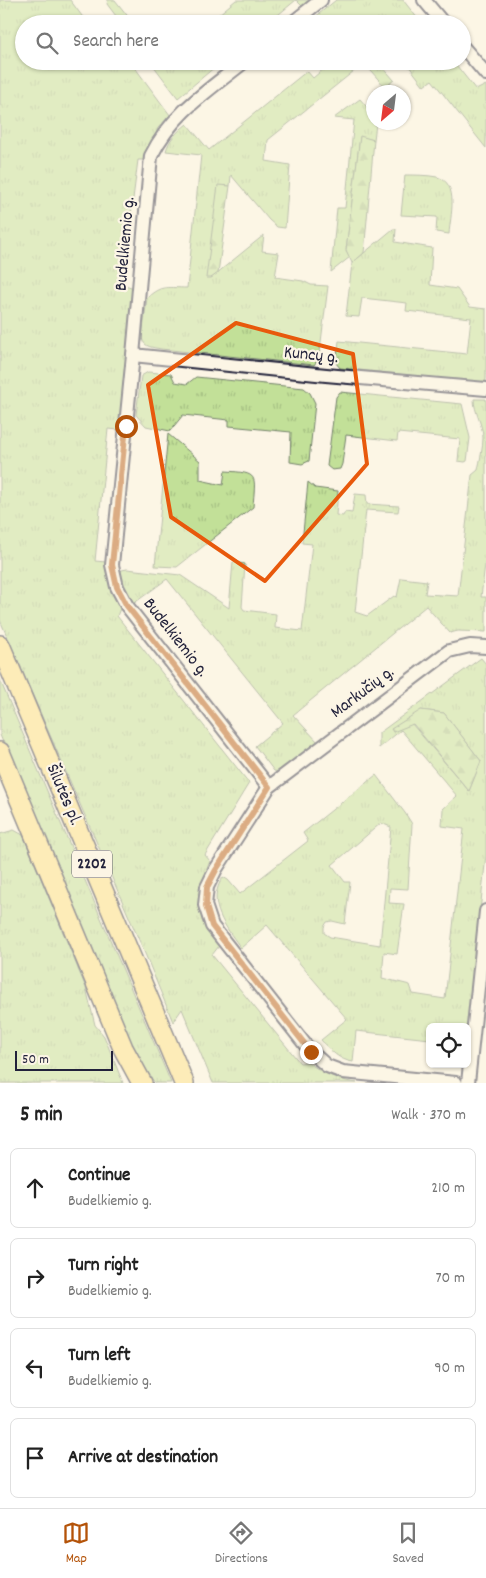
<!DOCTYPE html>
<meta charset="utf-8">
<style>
:root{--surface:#fff;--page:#f2f2f2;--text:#222;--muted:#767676;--line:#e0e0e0;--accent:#b45309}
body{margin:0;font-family:Dekko,sans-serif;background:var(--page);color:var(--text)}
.controls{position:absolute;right:15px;bottom:15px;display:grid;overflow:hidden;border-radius:8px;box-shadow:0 1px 4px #0004}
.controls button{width:45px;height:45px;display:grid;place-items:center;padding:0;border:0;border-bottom:1px solid var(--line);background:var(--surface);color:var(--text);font:25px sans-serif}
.compass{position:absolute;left:366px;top:85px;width:45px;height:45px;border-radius:50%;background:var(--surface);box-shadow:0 1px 4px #0004;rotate:208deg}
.scale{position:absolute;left:15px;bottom:12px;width:98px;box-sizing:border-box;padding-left:5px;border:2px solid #22223b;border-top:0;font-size:14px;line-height:18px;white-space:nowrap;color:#22223b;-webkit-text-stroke:4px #fcf5e5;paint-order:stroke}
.stop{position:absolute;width:15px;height:15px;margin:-11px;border:4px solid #b45309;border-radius:50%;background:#fff}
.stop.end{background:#b45309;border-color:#fff;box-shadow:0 1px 5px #0008}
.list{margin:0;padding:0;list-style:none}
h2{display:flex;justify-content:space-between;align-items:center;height:65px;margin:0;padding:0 20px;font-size:21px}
h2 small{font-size:16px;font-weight:400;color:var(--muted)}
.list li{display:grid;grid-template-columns:32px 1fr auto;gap:15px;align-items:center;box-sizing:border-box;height:80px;margin:0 10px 10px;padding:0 10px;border:1px solid var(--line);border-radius:8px}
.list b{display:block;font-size:19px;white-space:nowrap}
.list p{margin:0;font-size:16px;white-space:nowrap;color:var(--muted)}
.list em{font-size:16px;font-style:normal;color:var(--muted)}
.icon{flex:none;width:28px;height:28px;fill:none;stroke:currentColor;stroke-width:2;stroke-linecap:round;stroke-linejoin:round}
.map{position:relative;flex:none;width:486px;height:1083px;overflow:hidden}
.search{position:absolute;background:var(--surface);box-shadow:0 1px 4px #0004;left:15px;right:15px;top:15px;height:55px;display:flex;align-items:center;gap:12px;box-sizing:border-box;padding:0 18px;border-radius:28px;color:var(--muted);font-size:19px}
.sheet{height:425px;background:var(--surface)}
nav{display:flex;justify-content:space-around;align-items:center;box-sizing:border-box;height:70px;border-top:1px solid var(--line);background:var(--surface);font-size:14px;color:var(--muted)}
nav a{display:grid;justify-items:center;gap:2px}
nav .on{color:var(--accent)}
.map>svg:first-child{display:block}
</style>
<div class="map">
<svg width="486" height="1083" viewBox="0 0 486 1083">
<defs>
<pattern id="grass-tufts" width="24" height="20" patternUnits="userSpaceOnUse" patternTransform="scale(1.25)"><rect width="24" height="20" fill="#c2e098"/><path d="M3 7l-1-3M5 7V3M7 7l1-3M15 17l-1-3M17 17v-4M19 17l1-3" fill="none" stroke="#a6c084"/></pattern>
<pattern id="forest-firs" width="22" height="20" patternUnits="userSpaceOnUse" patternTransform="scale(1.25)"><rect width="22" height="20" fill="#c2e098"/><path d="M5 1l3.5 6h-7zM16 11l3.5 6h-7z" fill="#a6c084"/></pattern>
</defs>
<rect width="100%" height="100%" fill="#fcf5e5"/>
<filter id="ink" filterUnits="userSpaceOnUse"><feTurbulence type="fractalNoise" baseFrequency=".02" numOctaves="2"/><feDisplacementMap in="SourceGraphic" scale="10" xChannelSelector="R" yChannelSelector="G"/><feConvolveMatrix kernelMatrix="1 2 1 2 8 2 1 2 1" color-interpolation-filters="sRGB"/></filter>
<g filter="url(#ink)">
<!-- grass -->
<g fill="url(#grass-tufts)" stroke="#72816a" fill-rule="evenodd">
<path d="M0 0H70L88 24H24V61H118L133 65 170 115 158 128 147 160H138L122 284 134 288 119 430 108 429 95 561 106 562 113 590 121 606 117 616 249 783 205 855 210 861 200 887 199 902 205 926 219 946 212 955 300 1063 308 1062C323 1074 338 1080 357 1083H213L182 1009 173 1022 146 956 0 620Z"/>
<path d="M108 0H115L134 24H122L107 4Z"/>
<path d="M236 0H312L303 7 296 0 267 24H207Z"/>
<path d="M336 0H403L422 24H314V18Z"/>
<path d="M150 61H222L178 98Z"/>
<path d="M333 61H386L381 65 394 80 385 87 364 63 268 140 266 161 290 165 285 228 277 227 269 220 231 175 230 186H218L211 278 264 235 262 251 279 253 275 277 303 281 311 285 328 286 319 358 314 365 161 349C153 347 144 348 142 338L147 298C161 284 169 288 187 288L201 155 166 151C169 139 178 131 187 124L209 150 307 71 313 78Z"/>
<path d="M405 61H453L476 90 486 85V148L432 80 424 86Z"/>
<path d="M360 99 373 114 374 122 376 123 374 140 360 137 346 250 350 257 331 272 337 208H345L354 120 334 118Z"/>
<path d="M405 175C415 175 427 175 437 177 460 183 450 217 449 234L436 232 437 217 401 215Z"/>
<path d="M393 229H396L395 242 432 248 430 285 457 289 470 307 486 309V383L340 368 336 363 339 341 467 354 471 318 406 311 407 303 362 298 359 317 346 316 352 263Z"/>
<path d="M148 372 171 374 175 382 187 384 196 377 304 388 310 393 315 403 309 461 302 464 290 462 291 432 229 426V420L183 415 170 431 146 426 136 415 141 376Z"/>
<path d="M340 392 462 404 470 438 467 461 465 462 458 461 460 439 398 433 397 441 346 435 342 464 340 469 332 470 327 466 336 397Z"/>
<path d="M474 399H486V556L481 597H486V632L458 631 450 633 426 606 293 715 318 742 280 772 274 771 255 746 283 723 167 579 133 604 117 575 122 570 127 569 180 575 229 608 233 562 245 564 242 607 244 610 276 614 275 628 302 631 312 544 302 543 308 482 315 488 338 491 336 515 343 516 345 512 352 513 355 494 366 495 367 504 399 506 398 512 366 510 355 612 367 616 394 596 397 597 401 578 427 581 425 594 458 596 472 475 478 470C480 460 483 448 483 438 483 424 474 412 474 399Z"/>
<path d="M168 434 200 461V480L223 485 225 471C260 473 255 475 253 507L177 567 155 566Z"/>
<path d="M481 658 486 664V855L467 1033V1027H430V1039L356 1031 353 1062C339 1060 331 1051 321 1040L347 1019 267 925 241 948C229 932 210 908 218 887 219 883 222 880 223 877L228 880 240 894 308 841 303 833 376 775 405 813 412 824 408 889 390 888 389 903 404 904 397 954 384 952 382 978 410 985 413 994 445 999 464 829 442 826 443 809 457 796 401 730 379 748V733ZM421 710 444 713 481 761 469 791 412 724ZM381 823 391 827 380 945 330 937 324 933V927L327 922 332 921 345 924 350 882H345L332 865Z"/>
<path d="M0 680 171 1083H155L131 1050 0 735Z"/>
<path d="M14 830 23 835 86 988 95 1025 104 1036 123 1083H0V834Z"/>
</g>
<!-- forest -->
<g fill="url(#forest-firs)" stroke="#72816a">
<path d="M360 136 374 140 364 253 352 263 346 250Z"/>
<path d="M218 185 230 186 218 273 211 278H206Z"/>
<path d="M421 710 444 713 481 761 469 791 413 724 393 732 391 729Z"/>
</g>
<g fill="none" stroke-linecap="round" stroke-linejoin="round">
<!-- street casing -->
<g stroke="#22223b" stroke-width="16">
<g id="street">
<path d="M424 0 444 24"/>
<path d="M291 24 321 0"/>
<path d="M462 46 486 74"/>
<path d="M245 61C209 90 172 113 151 156L133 355 112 565 117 587 127 606 269 787"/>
<path d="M133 355 326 375 486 389"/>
<path d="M456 1083 343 1072 327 1066 311 1052 212 926 205 905 207 887 216 869 269 787 449 651 470 646 486 647"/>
<path d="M468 1083 486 911"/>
</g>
</g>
<!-- primary casing -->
<g stroke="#22223b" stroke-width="22">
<g id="primary">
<path d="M0 645 184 1083"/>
<path d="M0 752 123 1048 142 1083"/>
</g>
</g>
<!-- street -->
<use href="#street" stroke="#fcf5e5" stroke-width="12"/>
<!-- primary -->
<use href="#primary" stroke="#fedf80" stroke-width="19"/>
</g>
</g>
<g fill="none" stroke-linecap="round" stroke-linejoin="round" filter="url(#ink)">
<!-- route -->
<path stroke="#b45309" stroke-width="6" d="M126 426 112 565 117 587 127 606 269 787 216 870 207 887 206 906 212 926 311 1052"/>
</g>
<!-- marked area -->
<path d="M0 0H486V1083H0ZM236 323 353 354 367 464 265 581 171 517 148 385Z" fill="#fcf5e5" fill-opacity=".55" fill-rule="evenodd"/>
<path fill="none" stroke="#e8590c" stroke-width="4" stroke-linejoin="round" d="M236 323 353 354 367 464 265 581 171 517 148 385Z"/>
<g text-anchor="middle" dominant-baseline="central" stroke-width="4.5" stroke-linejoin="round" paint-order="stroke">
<!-- shield labels -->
<rect fill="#fcf5e5" stroke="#63616e" stroke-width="1" x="72" y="850.5" width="40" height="27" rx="4"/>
<g font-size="16" font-weight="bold" fill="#22223b">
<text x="92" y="864">2202</text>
</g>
<!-- street labels -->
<g font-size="18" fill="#22223b" stroke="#fcf5e5">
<text transform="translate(126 244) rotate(-85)">Budelkiemio g.</text>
<text transform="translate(311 356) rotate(6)">Kuncų g.</text>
<text transform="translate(175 638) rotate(52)">Budelkiemio g.</text>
<text transform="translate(363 693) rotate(-37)">Markučių g.</text>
<text transform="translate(63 795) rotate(67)">Šilutės pl.</text>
</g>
</g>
</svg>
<div class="controls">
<button><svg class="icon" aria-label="locate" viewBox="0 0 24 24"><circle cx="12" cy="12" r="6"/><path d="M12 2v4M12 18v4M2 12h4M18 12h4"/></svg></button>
</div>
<svg class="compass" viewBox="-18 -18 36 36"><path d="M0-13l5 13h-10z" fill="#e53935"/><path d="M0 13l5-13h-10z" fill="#767676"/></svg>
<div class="scale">50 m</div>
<div class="stop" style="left:126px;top:426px"></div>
<div class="stop end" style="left:311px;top:1052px"></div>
<div class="search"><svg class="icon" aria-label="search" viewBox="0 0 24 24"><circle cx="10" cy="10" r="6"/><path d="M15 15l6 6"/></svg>Search here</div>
</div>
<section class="sheet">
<h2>5 min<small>Walk · 370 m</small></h2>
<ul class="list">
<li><svg class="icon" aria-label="ahead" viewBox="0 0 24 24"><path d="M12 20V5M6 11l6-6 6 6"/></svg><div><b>Continue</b><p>Budelkiemio g.</p></div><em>210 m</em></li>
<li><svg class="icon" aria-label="right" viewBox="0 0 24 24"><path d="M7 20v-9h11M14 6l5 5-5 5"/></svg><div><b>Turn right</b><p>Budelkiemio g.</p></div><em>70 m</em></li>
<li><svg class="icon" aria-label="left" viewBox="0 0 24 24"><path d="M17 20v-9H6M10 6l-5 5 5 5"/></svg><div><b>Turn left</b><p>Budelkiemio g.</p></div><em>90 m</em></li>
<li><svg class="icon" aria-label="arrive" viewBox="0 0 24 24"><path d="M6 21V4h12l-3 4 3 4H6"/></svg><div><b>Arrive at destination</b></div></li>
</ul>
</section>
<nav>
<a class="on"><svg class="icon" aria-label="map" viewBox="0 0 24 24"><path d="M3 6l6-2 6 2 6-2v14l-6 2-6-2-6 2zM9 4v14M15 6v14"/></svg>Map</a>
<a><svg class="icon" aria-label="directions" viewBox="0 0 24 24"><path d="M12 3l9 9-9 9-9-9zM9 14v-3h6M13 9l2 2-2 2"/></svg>Directions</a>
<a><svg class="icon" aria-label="saved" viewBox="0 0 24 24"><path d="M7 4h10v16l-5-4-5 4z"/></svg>Saved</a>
</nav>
